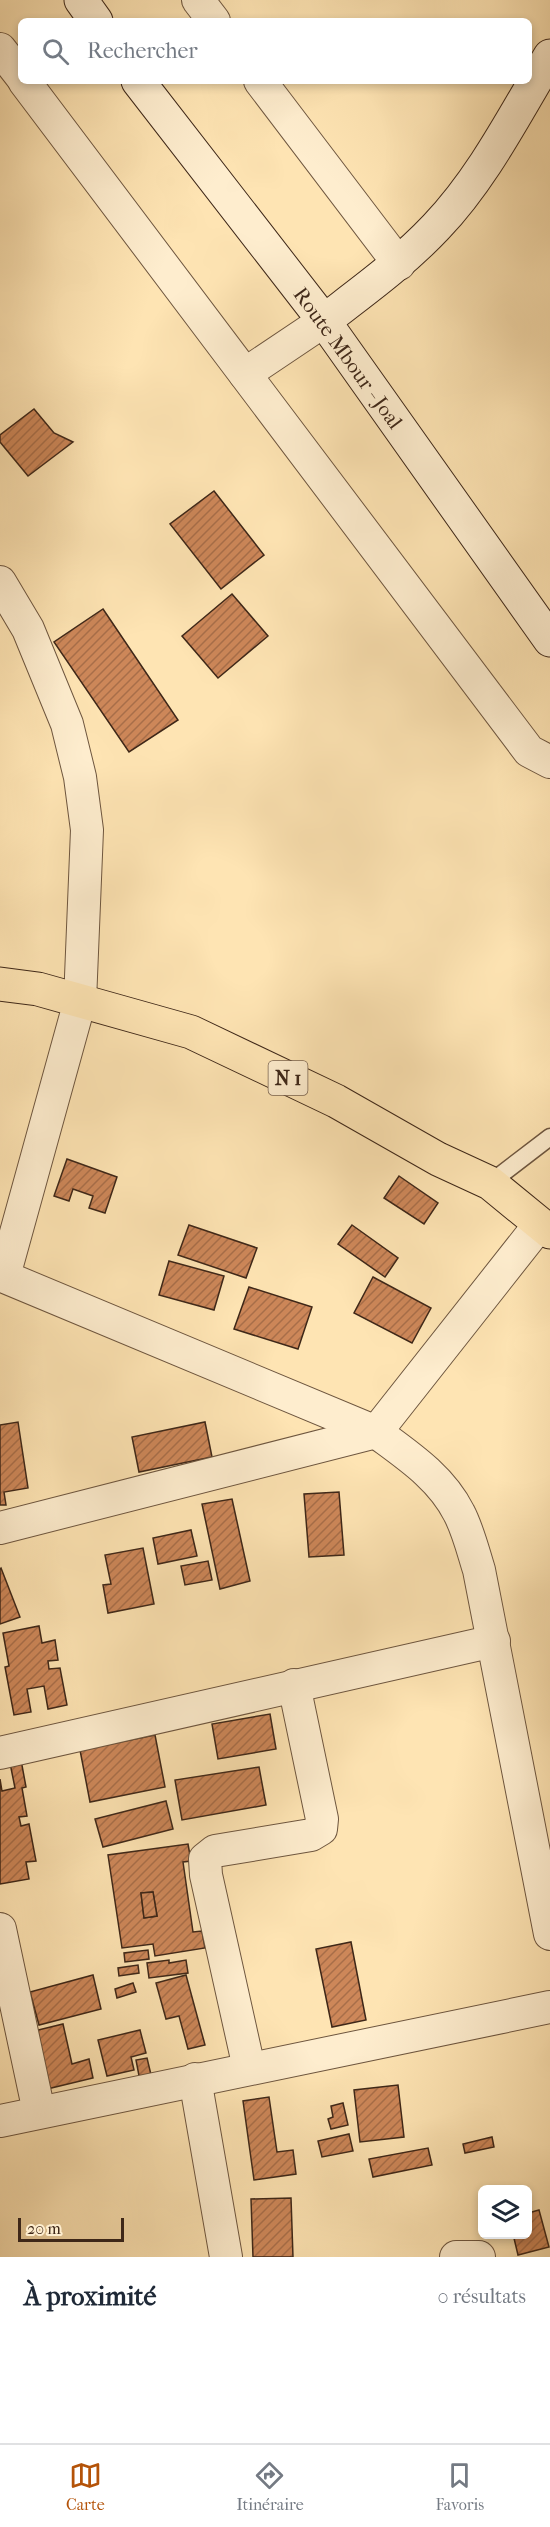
<!DOCTYPE html>
<html lang="fr">
<meta charset="utf-8">
<style>
:root{--surface:#fff;--page:#f6f6f7;--text:#1f2937;--muted:#747a83;--line:#e0e1e3;--accent:#b45309}
body{margin:0;font-family:"IM FELL French Canon",serif;background:var(--page);color:var(--text)}
.controls{position:absolute;right:18px;bottom:18px;display:grid;overflow:hidden;border-radius:9px;box-shadow:0 3px 9px #0003}
.controls button{width:54px;height:54px;display:grid;place-items:center;padding:0;border:0;border-bottom:2px solid var(--line);background:var(--surface);color:var(--text);font:30px sans-serif}
.scale{position:absolute;left:18px;bottom:15px;width:106px;box-sizing:border-box;padding-left:6px;border:3px solid #3e2718;border-top:0;font-size:16px;line-height:21px;white-space:nowrap;color:#3e2718;-webkit-text-stroke:4px #feedce;paint-order:stroke}
.list{margin:0;padding:0;list-style:none}
h2{display:flex;justify-content:space-between;align-items:center;height:78px;margin:0;padding:0 24px;font-size:26px}
h2 small{font-size:20px;font-weight:400;color:var(--muted)}
.icon{flex:none;width:33px;height:33px;fill:none;stroke:currentColor;stroke-width:2;stroke-linecap:round;stroke-linejoin:round}
.map{position:relative;flex:none;width:550px;height:2257px;overflow:hidden}
.search{position:absolute;background:var(--surface);box-shadow:0 3px 9px #0003;left:18px;right:18px;top:18px;height:66px;display:flex;align-items:center;gap:15px;box-sizing:border-box;padding:0 21px;border-radius:9px;color:var(--muted);font-size:22px}
.sheet{height:186px;background:var(--surface)}
nav{display:flex;justify-content:space-around;align-items:center;box-sizing:border-box;height:84px;border-top:2px solid var(--line);background:var(--surface);font-size:16px;color:var(--muted)}
nav a{display:grid;justify-items:center;gap:3px}
nav .on{color:var(--accent)}
.map>svg:first-child{display:block}
</style>
<div class="map">
<svg width="550" height="2257" viewBox="0 0 550 2257">
<defs>
<pattern id="building-hatch" width="6" height="6" patternUnits="userSpaceOnUse" patternTransform="scale(1.5)"><rect width="6" height="6" fill="#cd8759"/><path d="M-1 1l2-2M0 6l6-6M5 7l2-2" fill="none" stroke="#a86e49"/></pattern>
</defs>
<rect width="100%" height="100%" fill="#fee4b3"/>
<filter id="stains"><feTurbulence type="fractalNoise" baseFrequency=".00333" numOctaves="4"/><feColorMatrix values="0 0 0 0 .2 0 0 0 0 .09 0 0 0 0 .02 0 0 0 .5 -.17"/></filter>
<radialGradient id="worn" r=".72"><stop offset=".6" stop-color="#630" stop-opacity="0"/><stop offset="1" stop-color="#630" stop-opacity=".3"/></radialGradient>
<!-- building -->
<g fill="url(#building-hatch)" stroke="#3e2718" stroke-width="1.5" fill-rule="evenodd">
<path d="M34 409 54 433 73 442 28 476 0 442V435Z"/>
<path d="M214 491 264 555 221 589 170 524Z"/>
<path d="M232 594 268 636 218 678 182 636Z"/>
<path d="M103 609 178 720 129 752 54 642Z"/>
<path d="M67 1159 117 1177 105 1213 89 1208 93 1196 73 1189 69 1201 54 1196Z"/>
<path d="M399 1176 438 1203 424 1224 384 1198Z"/>
<path d="M189 1225 257 1248 246 1278 178 1255Z"/>
<path d="M352 1225 398 1258 385 1277 338 1244Z"/>
<path d="M169 1261 224 1276 214 1310 159 1295Z"/>
<path d="M373 1277 431 1308 412 1343 354 1313Z"/>
<path d="M249 1287 312 1307 298 1349 234 1329Z"/>
<path d="M18 1422 28 1488 4 1492 6 1505H0V1425Z"/>
<path d="M205 1422 212 1457 139 1472 132 1437Z"/>
<path d="M339 1492 344 1555 309 1557 304 1494Z"/>
<path d="M232 1499 250 1581 220 1589 202 1504Z"/>
<path d="M191 1530 197 1556 158 1564 153 1538Z"/>
<path d="M143 1548 154 1604 108 1613 103 1585 111 1584 105 1555Z"/>
<path d="M208 1561 212 1580 185 1585 181 1566Z"/>
<path d="M1 1568 20 1617 0 1624V1569Z"/>
<path d="M39 1626 42 1643 55 1640 58 1660 48 1661 49 1669 60 1668 67 1705 48 1709 44 1686 27 1689 31 1712 14 1715 5 1667 9 1666 3 1633Z"/>
<path d="M270 1714 276 1749 218 1759 212 1724Z"/>
<path d="M155 1735 165 1787 90 1802 80 1750Z"/>
<path d="M21 1760 26 1787 22 1788 27 1816 19 1817 21 1826 29 1824 36 1861 26 1862 29 1879 0 1884V1779L2 1791 15 1788 10 1763Z"/>
<path d="M259 1767 266 1805 182 1820 175 1780Z"/>
<path d="M166 1801 173 1829 103 1847 95 1819Z"/>
<path d="M188 1844 191 1861 183 1862 193 1932 202 1931 205 1948 155 1956 153 1944 122 1948 108 1855ZM153 1892 157 1916 144 1918 141 1893Z"/>
<path d="M153 1892 157 1916 144 1918 141 1893Z"/>
<path d="M351 1942 366 2020 332 2027 316 1949Z"/>
<path d="M148 1950 149 1959 125 1962 124 1953Z"/>
<path d="M169 1960V1963L186 1960 188 1973 149 1978 147 1963Z"/>
<path d="M138 1965 139 1973 119 1976 118 1968Z"/>
<path d="M93 1975 101 2009 39 2025 30 1992Z"/>
<path d="M186 1975 205 2045 188 2049 179 2016 166 2019 156 1983Z"/>
<path d="M133 1983 136 1992 117 1998 115 1989Z"/>
<path d="M63 2024 72 2064 89 2059 93 2078 47 2089 34 2031Z"/>
<path d="M140 2030 146 2053 131 2057 134 2070 107 2076 98 2040Z"/>
<path d="M147 2058 152 2079 140 2081 136 2060Z"/>
<path d="M398 2085 404 2137 360 2142 354 2090Z"/>
<path d="M269 2097 277 2152 293 2150 296 2174 254 2180 243 2101Z"/>
<path d="M343 2103 348 2125 331 2129 328 2119 333 2117 331 2106Z"/>
<path d="M349 2134 353 2151 322 2157 318 2141Z"/>
<path d="M492 2137 494 2147 465 2153 463 2144Z"/>
<path d="M428 2148 432 2165 373 2177 369 2159Z"/>
<path d="M291 2198 293 2257H253L251 2199Z"/>
<path d="M539 2210 549 2247 518 2255 513 2234H528V2213Z"/>
</g>
<g fill="none" stroke-linecap="round" stroke-linejoin="round">
<!-- lane casing -->
<g stroke="#6e563f" stroke-width="19">
<path id="lane" d="M490 1183 550 1137"/>
</g>
<!-- street casing -->
<g stroke="#6e563f" stroke-width="34">
<g id="street">
<path d="M198 0 214 21"/>
<path d="M0 49 21 76"/>
<path d="M24 81 529 751 550 762"/>
<path d="M260 81 399 264"/>
<path d="M245 374 324 321"/>
<path d="M0 582 28 629 67 724 80 777 87 830 80 1001 4 1276"/>
<path d="M0 1275 376 1432C407 1455 441 1477 459 1513 468 1530 473 1551 479 1570L550 1934"/>
<path d="M0 1528 376 1432 540 1224"/>
<path d="M0 1753 494 1641"/>
<path d="M0 1929 39 2112"/>
<path d="M249 2068 206 1875 205 1859 215 1851 311 1835 321 1829 322 1819 294 1685"/>
<path d="M195 2079 226 2257"/>
<path d="M0 2121 550 2007"/>
<path d="M456 2257H479"/>
</g>
</g>
<!-- secondary casing -->
<g stroke="#3e2718" stroke-width="35">
<g id="secondary">
<path d="M81 0 96 21"/>
<path d="M138 81 324 321 550 640"/>
<path d="M324 321C363 291 402 263 436 227 483 178 515 114 550 56"/>
</g>
</g>
<!-- highway casing -->
<g stroke="#3e2718" stroke-width="35">
<path id="highway" d="M0 984 38 989 191 1032 336 1101 438 1159 490 1183 550 1232"/>
</g>
<!-- lane -->
<use href="#lane" stroke="#feedce" stroke-width="16"/>
<!-- street -->
<use href="#street" stroke="#feedce" stroke-width="32"/>
<!-- secondary -->
<use href="#secondary" stroke="#feedce" stroke-width="33"/>
<!-- highway -->
<use href="#highway" stroke="#fee4b3" stroke-width="33"/>
</g>
<g text-anchor="middle" dominant-baseline="central" stroke-width="6" stroke-linejoin="round" paint-order="stroke">
<!-- shield labels -->
<rect fill="#feedce" stroke="#78624f" stroke-width="1.5" x="268.5" y="1061" width="39" height="34" rx="4.5"/>
<g font-size="20" font-weight="bold" fill="#3e2718">
<text x="288" y="1078">N 1</text>
</g>
<!-- street labels -->
<g font-size="21" fill="#3e2718" stroke="#feedce">
<text transform="translate(348 358) rotate(54)">Route Mbour - Joal</text>
</g>
</g>
<rect width="100%" height="100%" filter="url(#stains)"/>
<rect width="100%" height="100%" fill="url(#worn)"/>
</svg>
<div class="controls">
<button><svg class="icon" aria-label="layers" viewBox="0 0 24 24"><path d="M12 4l9 5-9 5-9-5zM3 14l9 5 9-5"/></svg></button>
</div>
<div class="scale">20 m</div>
<div class="search"><svg class="icon" aria-label="search" viewBox="0 0 24 24"><circle cx="10" cy="10" r="6"/><path d="M15 15l6 6"/></svg>Rechercher</div>
</div>
<section class="sheet">
<h2>À proximité<small>0 résultats</small></h2>
<ul class="list">
</ul>
</section>
<nav>
<a class="on"><svg class="icon" aria-label="map" viewBox="0 0 24 24"><path d="M3 6l6-2 6 2 6-2v14l-6 2-6-2-6 2zM9 4v14M15 6v14"/></svg>Carte</a>
<a><svg class="icon" aria-label="directions" viewBox="0 0 24 24"><path d="M12 3l9 9-9 9-9-9zM9 14v-3h6M13 9l2 2-2 2"/></svg>Itinéraire</a>
<a><svg class="icon" aria-label="saved" viewBox="0 0 24 24"><path d="M7 4h10v16l-5-4-5 4z"/></svg>Favoris</a>
</nav>
